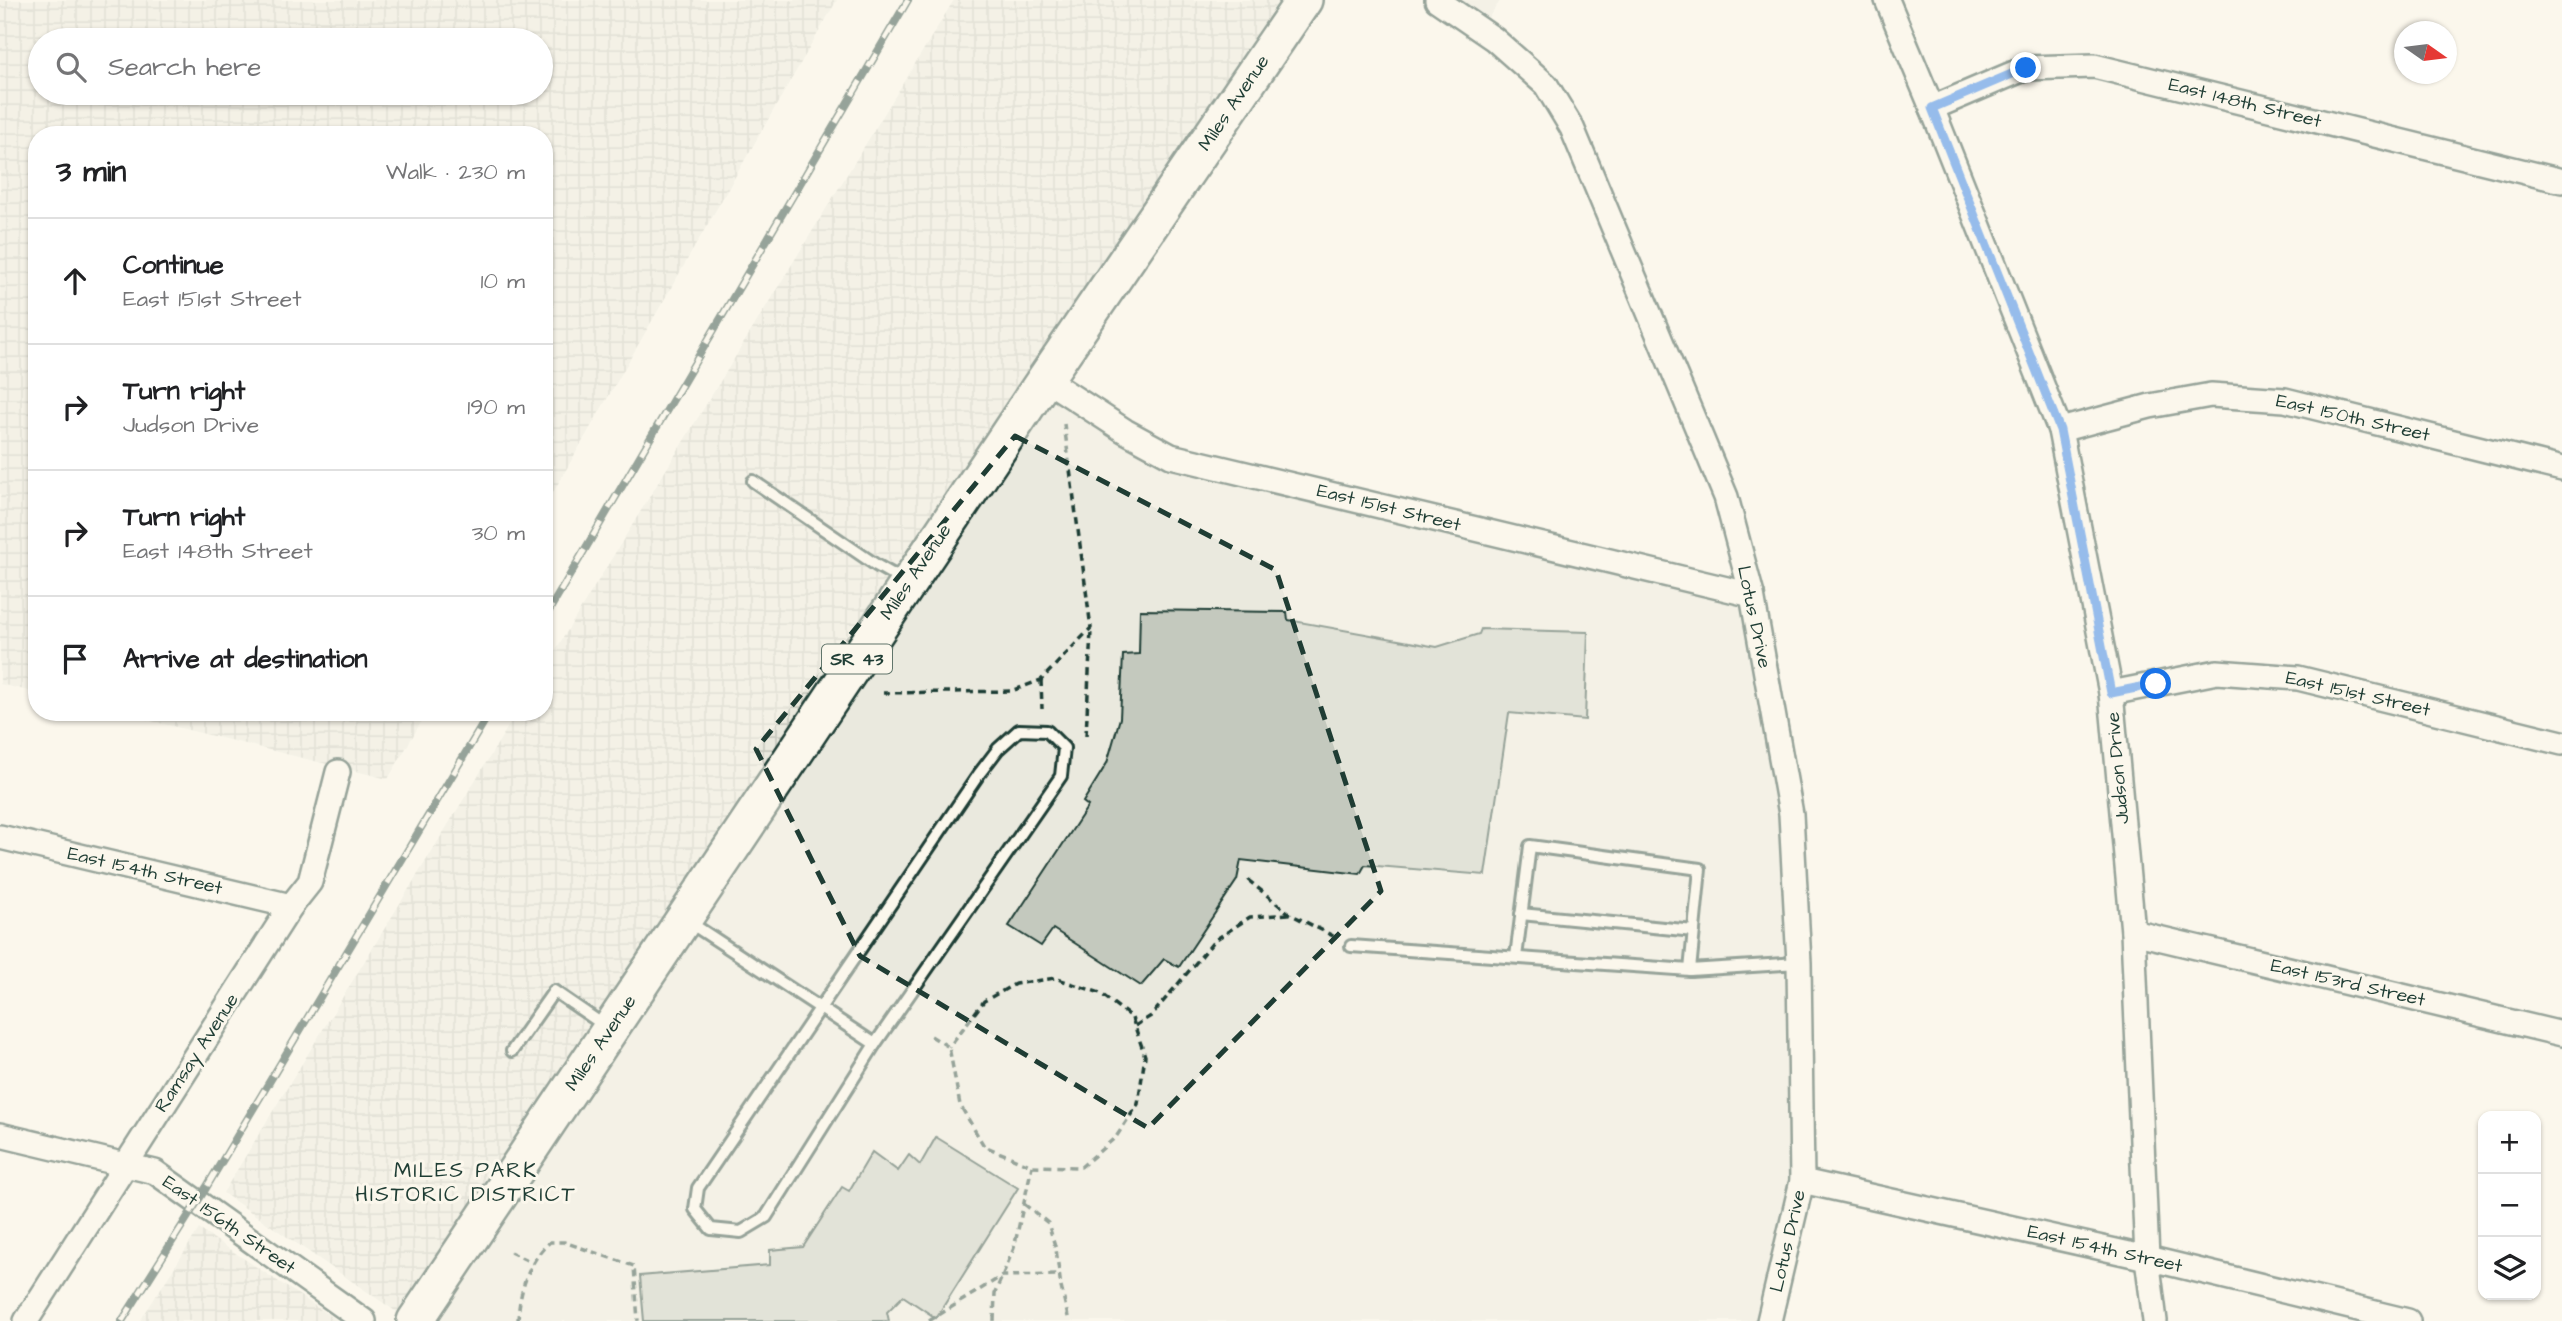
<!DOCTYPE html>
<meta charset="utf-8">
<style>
:root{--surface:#fff;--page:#f6f6f6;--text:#202124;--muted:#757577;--line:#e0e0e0}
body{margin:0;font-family:"Architects Daughter",sans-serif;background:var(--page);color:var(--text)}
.controls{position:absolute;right:21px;bottom:21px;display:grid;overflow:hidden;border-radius:14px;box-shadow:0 2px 5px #0004}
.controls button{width:63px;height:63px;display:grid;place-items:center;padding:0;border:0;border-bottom:2px solid var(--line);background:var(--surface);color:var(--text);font:35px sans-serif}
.compass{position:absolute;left:2394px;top:21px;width:63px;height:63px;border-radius:50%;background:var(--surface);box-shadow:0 2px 5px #0004;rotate:104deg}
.stop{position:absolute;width:21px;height:21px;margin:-16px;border:5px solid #1a73e8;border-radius:50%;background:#fff}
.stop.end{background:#1a73e8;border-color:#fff;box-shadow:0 2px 7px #0008}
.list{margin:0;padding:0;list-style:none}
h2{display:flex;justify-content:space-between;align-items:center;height:91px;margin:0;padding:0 28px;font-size:30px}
h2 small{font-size:23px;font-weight:400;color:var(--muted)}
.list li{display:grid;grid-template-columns:46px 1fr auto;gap:21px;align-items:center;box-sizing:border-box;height:126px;padding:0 28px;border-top:2px solid var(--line)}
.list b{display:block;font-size:26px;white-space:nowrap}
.list p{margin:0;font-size:23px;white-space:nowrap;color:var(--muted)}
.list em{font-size:23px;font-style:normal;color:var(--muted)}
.icon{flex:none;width:38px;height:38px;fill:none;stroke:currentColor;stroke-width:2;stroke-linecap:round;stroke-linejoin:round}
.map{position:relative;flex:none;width:2562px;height:1321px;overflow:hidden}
.search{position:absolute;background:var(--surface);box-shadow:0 2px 5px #0004;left:28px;top:28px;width:525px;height:77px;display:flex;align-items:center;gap:18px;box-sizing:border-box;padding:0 24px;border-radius:38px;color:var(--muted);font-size:26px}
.panel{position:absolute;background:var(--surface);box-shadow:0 2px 5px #0004;left:28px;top:126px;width:525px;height:595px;border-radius:28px}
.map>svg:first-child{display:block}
</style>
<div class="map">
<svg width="2562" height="1321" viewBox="0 0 2562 1321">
<defs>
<pattern id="industrial-grid" width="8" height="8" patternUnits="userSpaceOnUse" patternTransform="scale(1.75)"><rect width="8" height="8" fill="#eae9de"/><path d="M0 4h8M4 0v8" fill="none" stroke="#c8c9bf"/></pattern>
</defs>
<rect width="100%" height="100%" fill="#fbf7ec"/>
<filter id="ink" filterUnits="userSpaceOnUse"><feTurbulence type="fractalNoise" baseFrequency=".0143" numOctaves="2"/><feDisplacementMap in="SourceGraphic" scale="14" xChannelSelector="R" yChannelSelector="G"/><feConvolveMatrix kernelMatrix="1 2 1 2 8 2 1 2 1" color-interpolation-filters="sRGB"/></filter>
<g filter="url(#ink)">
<!-- built -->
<g fill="#eae9de">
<path d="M1437 0H1501L1480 29Z"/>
<path d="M1045 379 1171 456 1752 595 1791 814 1802 1181 1769 1321H416Z"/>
</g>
<!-- industrial -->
<g fill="url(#industrial-grid)" fill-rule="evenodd">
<path d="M0 0H837L544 508V135H37V693L0 684ZM541 40V93H40V40Z"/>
<path d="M954 0H1279L404 1317 223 1193 517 712H544V669Z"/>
<path d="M115 712H427L388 779Z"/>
<path d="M199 1229 338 1321H140Z"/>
</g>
<!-- building -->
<g fill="#c4c9be" stroke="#1f3d34" stroke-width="2">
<path d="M1140 610 1287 612 1288 620 1437 647 1479 634 1481 629 1588 632 1585 720 1509 713 1485 875 1365 865 1360 874 1241 860 1237 880 1179 967 1164 959 1141 986 1053 929 1041 946 1009 926 1088 806 1083 802 1107 763 1120 718 1123 655 1139 654Z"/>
<path d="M936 1137 1018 1188 936 1318 903 1296 887 1312 889 1321H644L640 1276 770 1265V1250L803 1247 842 1187 849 1191 872 1152 898 1171 909 1155 920 1165Z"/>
</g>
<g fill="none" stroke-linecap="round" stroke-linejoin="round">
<!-- service casing -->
<g stroke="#1f3d34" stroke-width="16">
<g id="service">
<path d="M753 481 876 565 906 582"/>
<path d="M1019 730 1047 731 1064 748 1061 776 875 1044 766 1217 741 1232 711 1229 695 1209 698 1188 979 774 998 749Z"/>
<path d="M1521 914 1694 931"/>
<path d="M689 922 875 1044"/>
<path d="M1351 946 1690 970 1799 963"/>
<path d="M1516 957 1530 846 1700 869 1690 970"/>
<path d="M512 1051 554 991 608 1028"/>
</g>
</g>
<!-- minor casing -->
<g stroke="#1f3d34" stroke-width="28">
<g id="minor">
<path d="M1437 0 1494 39 1546 85 1572 128 1726 497 1752 595 1791 814 1799 963 1802 1181 1769 1321"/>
<path d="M1887 0 1932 108 2060 430 2111 693 2133 932 2147 1258 2155 1321"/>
<path d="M1932 108 2026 68 2094 66 2562 181"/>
<path d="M1045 379 1125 431 1171 456 1752 595"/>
<path d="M2060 430 2150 406 2211 395 2285 400 2562 469"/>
<path d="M2111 693 2217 672 2298 678 2562 743"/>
<path d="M0 837 291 906"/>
<path d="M2133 932 2562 1034"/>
<path d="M0 1135 155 1172 364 1321"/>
<path d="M1802 1181 2147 1258 2408 1321"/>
<path d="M26 1321 291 906 310 882 338 772"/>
</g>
</g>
<!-- primary casing -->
<g stroke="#1f3d34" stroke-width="40">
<path id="primary" d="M415 1321 1045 379 1304 0"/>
</g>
<!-- path -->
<g stroke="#1f3d34" stroke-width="3.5" stroke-dasharray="7 5" stroke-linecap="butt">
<path d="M1041 680 1042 709"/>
<path d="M883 693 1012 691 1041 680 1091 628 1064 424"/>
<path d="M1086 736 1091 630"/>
<path d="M1248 880 1290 914 1337 938"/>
<path d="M1135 1026 1151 1016 1215 940 1250 917 1290 914"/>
<path d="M931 1036 949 1047 960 1105 984 1146 1032 1166 1081 1167 1116 1137 1138 1104 1145 1056 1132 1018 1100 993 1055 978 1015 984 984 1001 949 1047"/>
<path d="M1024 1204 1048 1223 1056 1249 1061 1287 1069 1321"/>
<path d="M510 1252 533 1263"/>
<path d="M518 1321C519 1293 528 1261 550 1242H564L634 1266 638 1321"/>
<path d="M929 1321 1002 1276 1060 1275"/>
<path d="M994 1321 995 1293 1014 1248 1032 1166"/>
</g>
<!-- service -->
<use href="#service" stroke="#fbf7ec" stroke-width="10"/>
<!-- minor -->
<use href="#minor" stroke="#fbf7ec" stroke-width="23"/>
<!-- primary -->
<use href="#primary" stroke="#fbf7ec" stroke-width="35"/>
<!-- rail casing -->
<g stroke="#1f3d34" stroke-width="8">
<g id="rail">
<path d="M544 619 908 0"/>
<path d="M122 1321 206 1188 490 712"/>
</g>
</g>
<!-- rail -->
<use href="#rail" stroke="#fbf7ec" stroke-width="5" stroke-dasharray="16" stroke-linecap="butt"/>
</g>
</g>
<g fill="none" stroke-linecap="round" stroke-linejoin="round" filter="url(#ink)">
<!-- route -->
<path stroke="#1a73e8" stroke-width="9" d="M2026 68 1932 108 2060 430 2111 693 2156 684"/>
</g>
<!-- marked area -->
<path d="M0 0H2562V1321H0ZM1015 436 1276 570 1381 891 1148 1128 860 956 756 749Z" fill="#fbf7ec" fill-opacity=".55" fill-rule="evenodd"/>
<path fill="none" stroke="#1f3d34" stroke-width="5" stroke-dasharray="14 9" stroke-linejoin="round" d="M1015 436 1276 570 1381 891 1148 1128 860 956 756 749Z"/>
<g text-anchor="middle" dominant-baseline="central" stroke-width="6" stroke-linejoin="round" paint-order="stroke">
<!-- shield labels -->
<rect fill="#fbf7ec" stroke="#61756b" stroke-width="2" x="822" y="644.5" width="70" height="29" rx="5"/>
<g font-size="18" font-weight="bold" fill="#1f3d34">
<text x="857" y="659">SR 43</text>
</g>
<!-- street labels -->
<g font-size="19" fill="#1f3d34" stroke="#fbf7ec">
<text transform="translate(1234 103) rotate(-56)">Miles Avenue</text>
<text transform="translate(2245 103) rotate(14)">East 148th Street</text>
<text transform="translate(2353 418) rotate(13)">East 150th Street</text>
<text transform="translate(1389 508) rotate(14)">East 151st Street</text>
<text transform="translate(916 572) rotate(-56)">Miles Avenue</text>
<text transform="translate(1754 617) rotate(78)">Lotus Drive</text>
<text transform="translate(2358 694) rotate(13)">East 151st Street</text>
<text transform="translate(2118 768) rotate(-95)">Judson Drive</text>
<text transform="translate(145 871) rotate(13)">East 154th Street</text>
<text transform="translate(2348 983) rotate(13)">East 153rd Street</text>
<text transform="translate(601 1043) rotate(-56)">Miles Avenue</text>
<text transform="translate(197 1053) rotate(-57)">Ramsay Avenue</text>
<text transform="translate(229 1225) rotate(35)">East 156th Street</text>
<text transform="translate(1788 1241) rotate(-77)">Lotus Drive</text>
<text transform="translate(2105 1249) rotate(13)">East 154th Street</text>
</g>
<!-- neighbourhood labels -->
<g font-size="21" letter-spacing="2" fill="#1f3d34" stroke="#fbf7ec">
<text x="466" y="1170">MILES PARK<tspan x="466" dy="24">HISTORIC DISTRICT</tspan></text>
</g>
</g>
</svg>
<div class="controls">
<button>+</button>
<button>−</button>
<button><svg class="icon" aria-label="layers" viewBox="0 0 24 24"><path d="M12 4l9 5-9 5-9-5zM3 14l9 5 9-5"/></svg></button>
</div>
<svg class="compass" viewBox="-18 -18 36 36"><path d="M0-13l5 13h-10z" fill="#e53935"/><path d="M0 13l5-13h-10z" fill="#757577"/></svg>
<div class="stop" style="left:2156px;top:684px"></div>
<div class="stop end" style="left:2026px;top:68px"></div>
<div class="search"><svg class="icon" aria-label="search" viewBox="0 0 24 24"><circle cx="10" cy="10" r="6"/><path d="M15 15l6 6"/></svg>Search here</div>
<section class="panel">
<h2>3 min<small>Walk · 230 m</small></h2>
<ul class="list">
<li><svg class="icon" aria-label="ahead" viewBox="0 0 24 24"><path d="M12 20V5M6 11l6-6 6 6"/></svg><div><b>Continue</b><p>East 151st Street</p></div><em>10 m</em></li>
<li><svg class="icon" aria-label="right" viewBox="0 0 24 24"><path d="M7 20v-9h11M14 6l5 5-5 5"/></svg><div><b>Turn right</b><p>Judson Drive</p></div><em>190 m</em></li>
<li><svg class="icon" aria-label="right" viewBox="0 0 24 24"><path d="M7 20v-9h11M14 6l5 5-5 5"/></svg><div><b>Turn right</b><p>East 148th Street</p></div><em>30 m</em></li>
<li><svg class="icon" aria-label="arrive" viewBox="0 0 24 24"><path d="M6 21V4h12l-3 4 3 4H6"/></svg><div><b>Arrive at destination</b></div></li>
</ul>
</section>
</div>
